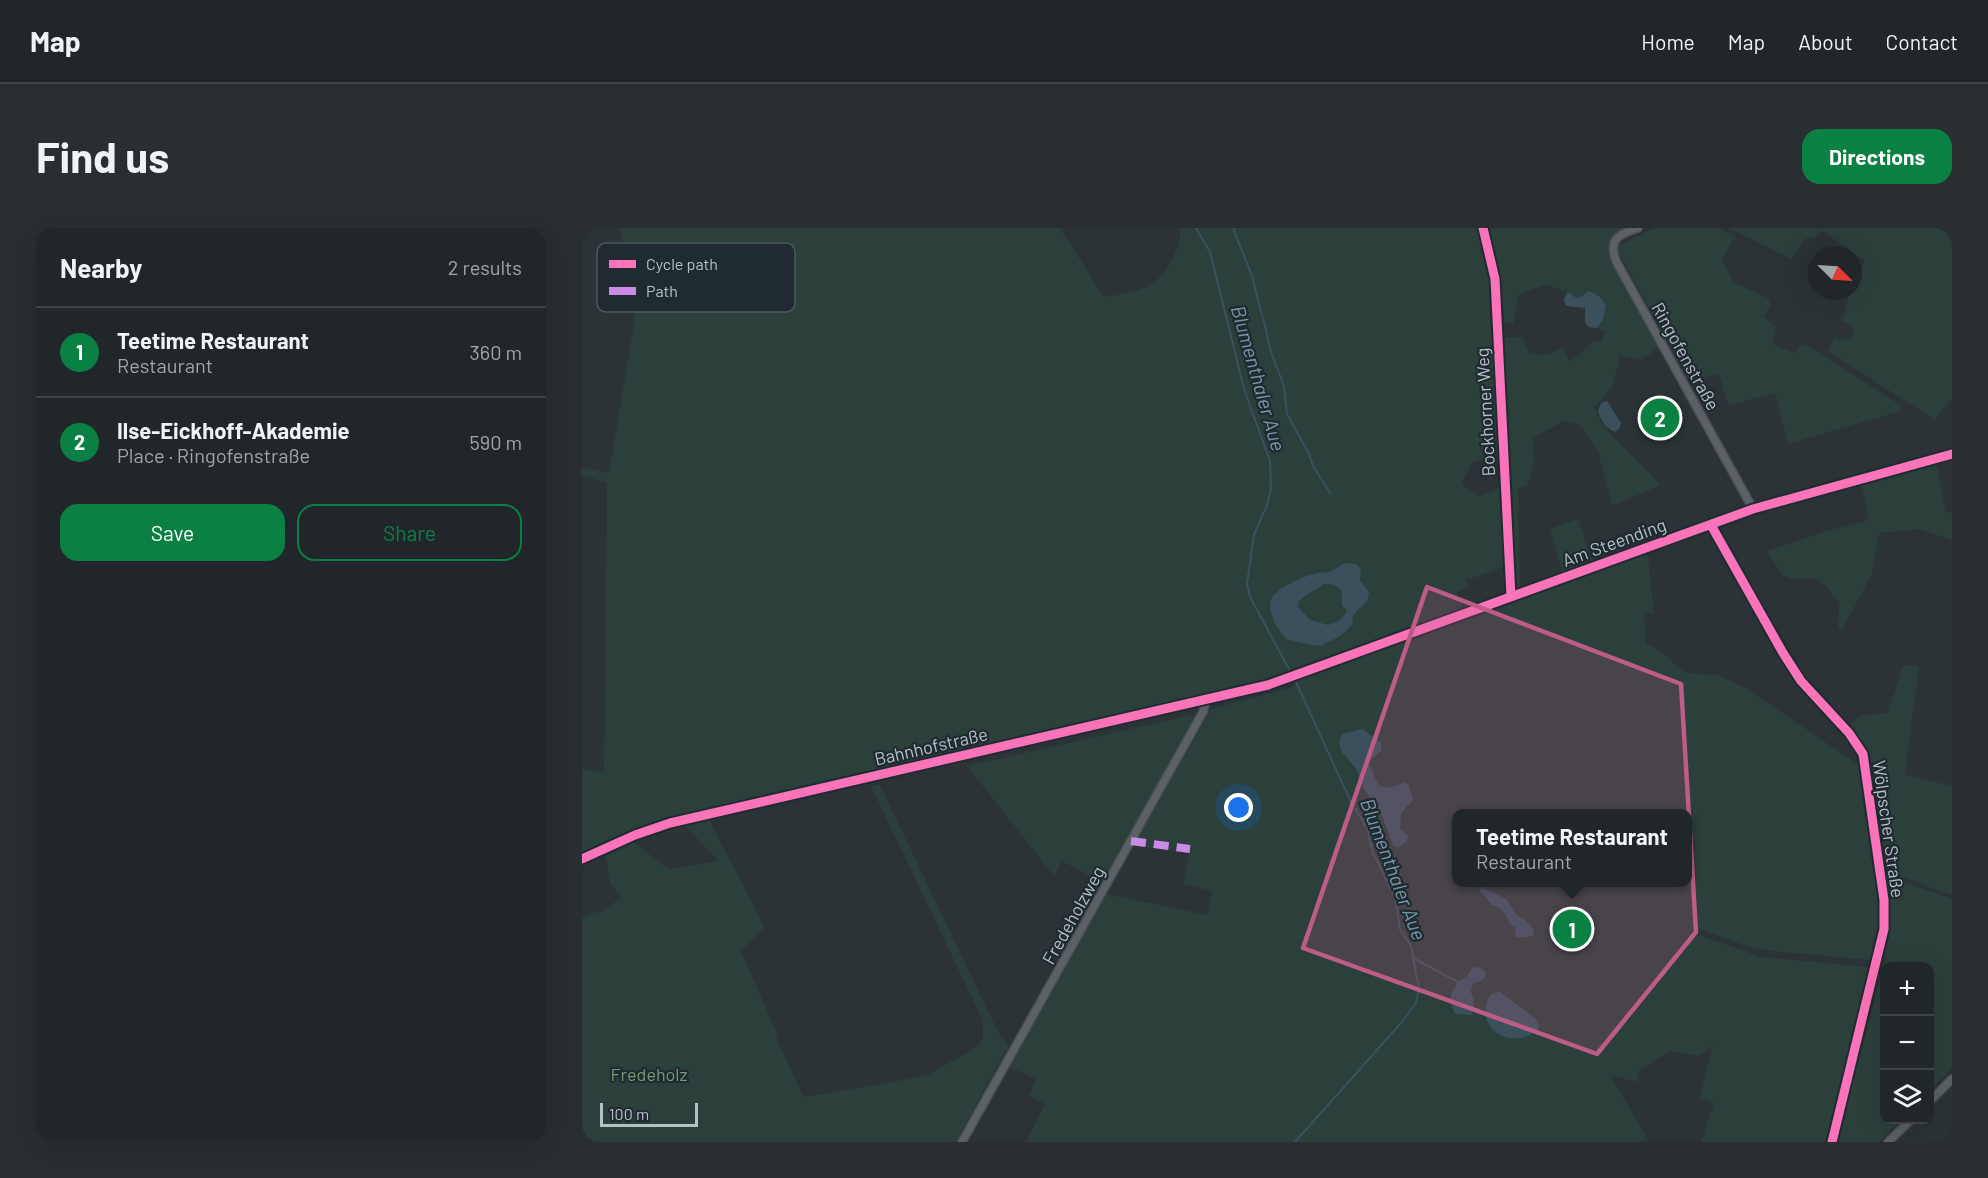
<!DOCTYPE html>
<meta charset="utf-8">
<style>
:root{--surface:#202629;--page:#282e31;--text:#f1f3f6;--muted:#a2a5a8;--line:#3d4346;--accent:#0b8043}
body{margin:0;font-family:Barlow,sans-serif;background:var(--page);color:var(--text)}
.controls{position:absolute;right:18px;bottom:18px;display:grid;overflow:hidden;border-radius:12px;box-shadow:0 6px 24px #0002}
.controls button{width:54px;height:54px;display:grid;place-items:center;padding:0;border:0;border-bottom:2px solid var(--line);background:var(--surface);color:var(--text);font:30px sans-serif}
.compass{position:absolute;left:1226px;top:18px;width:54px;height:54px;border-radius:50%;background:var(--surface);box-shadow:0 6px 24px #0002;rotate:114deg}
.scale{position:absolute;left:18px;bottom:15px;width:98px;box-sizing:border-box;padding-left:6px;border:3px solid #b6c1c7;border-top:0;font-size:16px;line-height:21px;white-space:nowrap;color:#b6c1c7;-webkit-text-stroke:4px #1f2b31;paint-order:stroke}
.you{position:absolute;left:657px;top:580px;width:21px;height:21px;margin:-15px;border:4px solid #fff;border-radius:50%;background:#1a73e8;box-shadow:0 0 0 9px #1a73e833}
.badge{display:grid;place-items:center;width:39px;height:39px;border-radius:50%;background:var(--accent);color:#fff;font-size:20px;font-weight:700}
.pin{position:absolute;translate:-50% -50%;border:3px solid #fff;box-shadow:0 2px 6px #0006}
.popup{position:absolute;left:870px;top:581px;width:240px;height:78px;box-sizing:border-box;display:grid;place-content:center;border-radius:12px;background:var(--surface);filter:drop-shadow(0 2px 4px #0005);font-size:20px;white-space:nowrap;color:var(--muted)}
.popup b{font-size:22px;color:var(--text)}
.popup::after{content:'';position:absolute;left:50%;top:100%;margin-left:-12px;border:12px solid transparent;border-top-color:var(--surface)}
.list{margin:0;padding:0;list-style:none}
h2{display:flex;justify-content:space-between;align-items:center;height:78px;margin:0;padding:0 24px;font-size:26px}
h2 small{font-size:20px;font-weight:400;color:var(--muted)}
.list li{display:grid;grid-template-columns:39px 1fr auto;gap:18px;align-items:center;box-sizing:border-box;height:90px;padding:0 24px;border-top:2px solid var(--line)}
.list b{display:block;font-size:22px;white-space:nowrap}
.list p{margin:0;font-size:20px;white-space:nowrap;color:var(--muted)}
.list em{font-size:20px;font-style:normal;color:var(--muted)}
.actions{display:flex;gap:12px;padding:18px 24px}
.actions a{flex:1;padding:14px 0;border:2px solid var(--accent);border-radius:18px;text-align:center;font-size:21px;color:var(--accent)}
.actions .main{background:var(--accent);color:#fff}
.icon{flex:none;width:33px;height:33px;fill:none;stroke:currentColor;stroke-width:2;stroke-linecap:round;stroke-linejoin:round}
.map{position:relative;flex:none;width:1370px;height:914px;overflow:hidden;border-radius:18px}
header{display:flex;align-items:center;gap:36px;box-sizing:border-box;height:84px;padding:0 30px;background:var(--surface);border-bottom:2px solid var(--line)}
header strong{font-size:28px}
nav{display:flex;gap:33px;margin-inline-start:auto;font-size:21px}
.intro{display:flex;align-items:center;justify-content:space-between;box-sizing:border-box;height:144px;padding:0 36px}
h1{margin:0;font-size:42px}
.button{padding:15px 27px;border-radius:18px;background:var(--accent);color:#fff;font-size:21px;font-weight:700}
main{display:flex;gap:36px;padding:0 36px}
aside{flex:1;background:var(--surface);border-radius:18px;box-shadow:0 6px 24px #0002}
.map>svg:first-child{display:block}
</style>
<header>
<strong>Map</strong>
<nav><a>Home</a><a>Map</a><a>About</a><a>Contact</a></nav>
</header>
<div class="intro"><h1>Find us</h1><a class="button">Directions</a></div>
<main>
<aside>
<h2>Nearby<small>2 results</small></h2>
<ul class="list">
<li><span class="badge">1</span><div><b>Teetime Restaurant</b><p>Restaurant</p></div><em>360 m</em></li>
<li><span class="badge">2</span><div><b>Ilse-Eickhoff-Akademie</b><p>Place · Ringofenstraße</p></div><em>590 m</em></li>
</ul>
<div class="actions"><a class="main">Save</a><a>Share</a></div>
</aside>
<div class="map">
<svg width="1370" height="914" viewBox="0 0 1370 914">
<rect width="100%" height="100%" fill="#2b3337"/>
<!-- green -->
<g fill="#2b3f3b" fill-rule="evenodd">
<path d="M38 0H478L522 69C556 64 577 61 592 27 597 17 600 11 597 0H895L908 52 911 98 916 225 890 235 879 256 897 268 918 260 923 339 884 352 886 360 875 364 881 381 805 409 682 451 490 498 112 583 58 599 0 626V541L22 545 25 255 0 247V239L27 245 53 90Z"/>
<path d="M906 0H1044C1027 10 1024 16 1031 35L1078 119 1058 132 1038 127 1031 158 1012 180 1021 198 1079 257 1030 278 1016 223 999 198 982 193 951 210 952 235 945 258 936 260 938 360 935 362 932 359 922 109H940L948 126 964 127 981 120 987 133 999 126 1010 113 1019 115 1023 103 1015 100 1018 97 997 70 964 56 937 66 931 96 922 94 919 61Z"/>
<path d="M1072 0H1136L1153 9 1139 32 1153 55 1186 70 1189 78 1182 88 1194 99 1190 116 1213 125 1220 115 1234 123 1320 178 1316 184 1206 216 1193 165 1147 177 1136 145 1107 153 1034 19Z"/>
<path d="M1147 0H1370V173L1368 172 1353 192 1246 123 1252 110 1265 113 1269 109 1272 102 1269 97 1260 93 1268 64 1271 63V58L1283 33 1239 2 1234 8 1223 11 1209 31Z"/>
<path d="M1355 237 1364 285 1370 284V312L1337 301 1297 305 1290 346 1259 404 1256 399 1257 375 1245 359 1233 350C1199 352 1203 352 1185 323L1244 303 1287 292 1279 256Z"/>
<path d="M996 291 1011 335 981 346 968 301Z"/>
<path d="M1063 326 1066 329 1072 385H1062L1064 416 1073 419 1104 445 1136 447 1165 461 1277 537 1297 666 1296 700 1288 732 1190 723 1165 718 1117 701 1114 706 1179 729 1286 739 1290 743 1246 914H1119L1132 875 1117 870 1131 818 1117 828 1089 823 1057 842 1055 854 1028 847 1065 910 1058 914H444L463 876 447 868 454 851 426 838 525 666 625 687 630 663 601 656 607 625 552 617 629 481 708 460 717 452 859 399ZM874 586H1106V654H874Z"/>
<path d="M1321 437 1337 438 1323 547 1370 558V667L1306 644 1289 532 1280 514 1266 498 1280 487 1306 485Z"/>
<path d="M610 487 611 495 521 655 480 633 472 648 385 538Z"/>
<path d="M298 557 418 808 426 818 374 914H0V690L13 683 16 686 40 669 29 657 23 625 51 614 87 641 136 633 104 598 127 592 172 678 182 700 159 723 196 808 195 813 222 869 344 848 392 821 401 811V793L289 558Z"/>
<path d="M1308 649 1370 671V840L1348 863V738H1302V892H1319L1297 914H1255L1300 745 1308 703Z"/>
</g>
<!-- water -->
<g fill="#3a515d" fill-rule="evenodd">
<path d="M1007 63 1018 69 1024 77 1021 92 1015 100 1007 99 1003 95V80L985 78C980 73 982 70 986 64L993 69 997 70Z"/>
<path d="M1025 173 1039 195 1037 201 1033 204C1024 201 1018 191 1016 183L1019 175Z"/>
<path d="M766 335 774 336 779 341 778 353 787 364C786 378 778 377 772 387 769 392 772 390 770 396 764 406 749 413 739 418 732 417 713 414 707 412 696 406 682 378 691 368 700 358 719 349 732 346 738 344 744 345 750 343 756 339 759 336 766 335ZM741 356C749 355 755 357 760 363V378L765 382C763 391 753 395 746 397L728 392 716 379 717 373C724 366 734 363 741 356Z"/>
<path d="M781 501 799 515V523L786 534 797 558 808 560 822 554 827 558 831 572 819 585 818 600 826 608 824 614 816 620 811 617 799 585 781 559 775 542 760 524 757 515 760 506Z"/>
<path d="M899 659 924 671 935 687 943 692 952 702 950 708 936 710 933 708 934 700 929 697 920 681 910 677 898 663Z"/>
<path d="M898 739 904 745C903 753 899 753 892 755 888 762 888 765 892 771L890 787 873 786C871 782 868 772 869 767 871 761 874 760 875 754L885 748 890 740Z"/>
<path d="M917 763 954 791 957 798 956 802C927 824 890 799 908 767Z"/>
</g>
<g fill="none" stroke-linecap="round" stroke-linejoin="round">
<!-- stream -->
<g stroke="#3a515d" stroke-width="2">
<path d="M614 0 628 24 662 161 688 233 689 261 685 277 672 307 665 356 668 369 708 443"/>
<path d="M651 0 670 48 680 87"/>
<path d="M681 90 689 124 702 158 705 186 727 226 731 238 748 265"/>
<path d="M713 452 768 572 785 600 791 625 813 669 818 701 829 718 837 761 834 775 819 795 713 914"/>
<path d="M833 731 876 754"/>
</g>
<!-- street casing -->
<g stroke="#494f52" stroke-width="10">
<g id="street">
<path d="M901 0 913 51 929 368"/>
<path d="M1056 0C1037 6 1026 11 1034 33L1171 281"/>
<path d="M1129 297 1201 425 1219 453 1267 505 1281 526 1302 672V701L1250 914"/>
<path d="M1348 873 1370 851"/>
<path d="M380 914 621 484 624 473"/>
<path d="M1306 914 1329 892"/>
</g>
</g>
<!-- secondary casing -->
<g stroke="#494f52" stroke-width="12">
<path id="secondary" d="M0 631 53 607 88 595 686 457 1171 281 1370 226"/>
</g>
<!-- street -->
<use href="#street" stroke="#5b6165" stroke-width="7"/>
<!-- secondary -->
<use href="#secondary" stroke="#5f666a" stroke-width="9"/>
<!-- quiet -->
<path stroke="#ca8be6" stroke-width="8" stroke-dasharray="15 8" stroke-linecap="butt" d="M549 613 608 621"/>
<!-- cycleway casing -->
<g stroke="#1f2b31" stroke-width="13">
<g id="cycleway">
<path d="M901 0 913 51 929 368"/>
<path d="M1129 297 1201 425 1219 453 1267 505 1281 526 1302 672V701L1250 914"/>
<path d="M0 631 53 607 88 595 686 457 1171 281 1370 226"/>
</g>
</g>
<!-- cycleway -->
<use href="#cycleway" stroke="#fb73b8" stroke-width="9"/>
</g>
<!-- marked area -->
<path fill="#bd5c86" fill-opacity="0.2" stroke="#bd5c86" stroke-width="4.5" stroke-linejoin="round" d="M845 359 1099 456 1114 704 1015 826 721 720Z"/>
<g text-anchor="middle" dominant-baseline="central" stroke-width="4.5" stroke-linejoin="round" paint-order="stroke">
<!-- street labels -->
<g font-size="18" fill="#b6c1c7" stroke="#1f2b31">
<text transform="translate(1104 128) rotate(61)">Ringofenstraße</text>
<text transform="translate(903 184) rotate(-93)">Bockhorner Weg</text>
<text transform="translate(1032 314) rotate(-20)">Am Steending</text>
<text transform="translate(349 518) rotate(-13)">Bahnhofstraße</text>
<text transform="translate(1307 601) rotate(82)">Wölpscher Straße</text>
<text transform="translate(491 687) rotate(-61)">Fredeholzweg</text>
</g>
<!-- park labels -->
<g font-size="18" fill="#769b76" stroke="#1f2b31">
<text x="67" y="846">Fredeholz</text>
</g>
<!-- water labels -->
<g font-size="20" font-style="italic" fill="#7997a8" stroke="#1f2b31">
<text transform="translate(677 150) rotate(74)">Blumenthaler Aue</text>
<text transform="translate(812 641) rotate(69)">Blumenthaler Aue</text>
</g>
</g>
<!-- legend -->
<rect x="15" y="15" width="198" height="69" rx="9" fill="#1f2b31" stroke="#4c585e" stroke-width="1.5"/>
<rect x="27" y="32" width="27" height="8" fill="#fb73b8"/>
<rect x="27" y="59" width="27" height="8" fill="#ca8be6"/>
<g font-size="16" fill="#b6c1c7">
<text x="64" y="42">Cycle path</text>
<text x="64" y="69">Path</text>
</g>
</svg>
<div class="controls">
<button>+</button>
<button>−</button>
<button><svg class="icon" aria-label="layers" viewBox="0 0 24 24"><path d="M12 4l9 5-9 5-9-5zM3 14l9 5 9-5"/></svg></button>
</div>
<svg class="compass" viewBox="-18 -18 36 36"><path d="M0-13l5 13h-10z" fill="#e53935"/><path d="M0 13l5-13h-10z" fill="#a2a5a8"/></svg>
<div class="scale">100 m</div>
<div class="you"></div>
<div class="pin badge" style="left:990px;top:701px">1</div>
<div class="popup"><b>Teetime Restaurant</b>Restaurant</div>
<div class="pin badge" style="left:1078px;top:190px">2</div>
</div>
</main>
